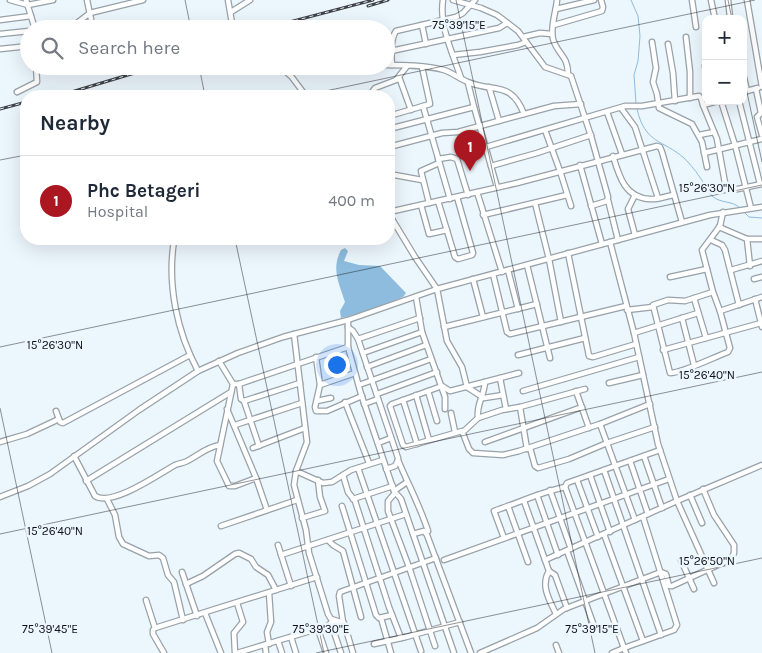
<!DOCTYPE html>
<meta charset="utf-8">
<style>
:root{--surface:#fff;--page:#f6f6f7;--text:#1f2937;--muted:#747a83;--line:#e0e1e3;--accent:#ab1721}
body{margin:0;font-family:Karla,sans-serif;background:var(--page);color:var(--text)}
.controls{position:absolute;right:15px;top:15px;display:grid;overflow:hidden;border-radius:10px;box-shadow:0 5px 20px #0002}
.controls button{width:45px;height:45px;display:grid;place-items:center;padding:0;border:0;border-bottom:1px solid var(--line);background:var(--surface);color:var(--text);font:25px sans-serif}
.you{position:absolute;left:336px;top:364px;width:18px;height:18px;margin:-12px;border:4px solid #fff;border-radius:50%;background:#1a73e8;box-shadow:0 0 0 8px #1a73e833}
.badge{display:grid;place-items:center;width:32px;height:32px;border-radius:50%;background:var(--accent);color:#fff;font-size:16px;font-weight:700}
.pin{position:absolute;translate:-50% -41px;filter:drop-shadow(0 1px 2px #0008)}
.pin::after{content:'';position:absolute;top:26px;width:18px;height:15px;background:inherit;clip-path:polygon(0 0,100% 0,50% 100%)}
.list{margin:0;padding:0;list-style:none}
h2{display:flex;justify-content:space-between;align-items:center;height:65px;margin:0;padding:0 20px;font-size:21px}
h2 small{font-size:16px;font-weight:400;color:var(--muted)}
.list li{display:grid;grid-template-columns:32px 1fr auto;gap:15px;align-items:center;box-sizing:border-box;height:90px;padding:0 20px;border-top:1px solid var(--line)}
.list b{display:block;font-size:19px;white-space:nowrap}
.list p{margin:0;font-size:16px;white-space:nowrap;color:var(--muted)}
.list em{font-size:16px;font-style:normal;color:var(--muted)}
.icon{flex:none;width:28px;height:28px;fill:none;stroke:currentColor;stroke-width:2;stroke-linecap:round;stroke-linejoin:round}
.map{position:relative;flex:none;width:762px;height:653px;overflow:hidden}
.search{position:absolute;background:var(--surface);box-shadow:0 5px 20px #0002;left:20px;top:20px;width:375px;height:55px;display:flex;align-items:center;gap:12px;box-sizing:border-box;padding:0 18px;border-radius:28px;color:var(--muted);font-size:19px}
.panel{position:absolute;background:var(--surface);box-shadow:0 5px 20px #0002;left:20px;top:90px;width:375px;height:155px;border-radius:20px}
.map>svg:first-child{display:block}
</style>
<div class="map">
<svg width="762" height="653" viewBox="0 0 762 653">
<rect width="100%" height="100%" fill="#ecf6fd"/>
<!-- water -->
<path fill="#8dbcde" d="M345 248 348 251 344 261 359 265 380 266 406 293 403 297 365 312 341 318 340 311 345 302C339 283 331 269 341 250Z"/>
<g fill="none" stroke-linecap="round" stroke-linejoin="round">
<!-- stream -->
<g stroke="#8dbcde" stroke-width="1">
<path d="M631 0 638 16 640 36 638 61 634 75 636 103"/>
<path d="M637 109C645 144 662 139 684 158 689 163 695 170 699 176 704 182 706 190 712 196 721 204 732 200 740 208"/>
<path d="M743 211 749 217 762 218"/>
</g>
<!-- minor casing -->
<g stroke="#98a1a8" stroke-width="7">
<g id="minor">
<path d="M10 0 28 5 53 0"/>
<path d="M26 0 35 29"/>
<path d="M87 0 93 29"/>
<path d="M228 0 233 29"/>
<path d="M443 0C439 26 453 54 461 78"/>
<path d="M453 0 481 8 497 15 518 31 545 67 571 76 591 136 608 197 607 201 591 206"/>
<path d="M557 0C556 12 550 27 553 39 557 54 568 55 568 74"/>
<path d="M692 0 696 27"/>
<path d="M711 0 715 19"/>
<path d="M728 0 730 17"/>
<path d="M747 0 762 87"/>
<path d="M556 9 594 0"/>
<path d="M231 12 250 0"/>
<path d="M0 20 31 16"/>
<path d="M422 25 426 44"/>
<path d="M554 25 602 11 603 7 601 0"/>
<path d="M69 29 90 13 143 0"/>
<path d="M0 34 29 31"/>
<path d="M523 37 540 33 552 34"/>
<path d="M686 37 690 72V98"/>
<path d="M652 42 656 68 653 82 657 94 659 108 692 124 702 142 707 167"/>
<path d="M668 44 673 73 675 101"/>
<path d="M0 49 29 46"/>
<path d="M391 51 499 28 507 23"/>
<path d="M453 55 480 52 518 45 526 42"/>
<path d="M386 65C404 65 426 65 444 70 453 73 460 79 468 82 493 93 511 80 524 114"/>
<path d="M392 65C391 54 390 40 396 31L456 17 463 13 475 0"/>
<path d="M279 66 291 76 306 96"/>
<path d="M705 66 706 73"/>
<path d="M743 73 747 91"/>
<path d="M399 77 411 110"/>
<path d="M468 83 474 107 497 187"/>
<path d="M489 87 499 121"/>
<path d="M756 89 761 113 757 117 762 135"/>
<path d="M17 92 37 82 36 66"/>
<path d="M743 92 758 88"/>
<path d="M369 96 375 88 396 80 407 66"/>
<path d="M721 101 735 145 751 208"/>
<path d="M739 101 760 184"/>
<path d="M703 105 717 139 725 183 733 190 762 184"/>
<path d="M423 106 450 199"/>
<path d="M621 108 635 127 658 198"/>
<path d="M607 112 622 154"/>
<path d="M389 116 430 104 422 67"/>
<path d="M389 129 474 107"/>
<path d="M545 130 560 171 571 206"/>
<path d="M699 135 714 132"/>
<path d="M389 147 442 133 458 132 554 106 581 104"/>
<path d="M486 147 625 106H642L699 96 701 98 703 105 718 101"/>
<path d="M704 153 762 139"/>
<path d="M613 156C619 176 625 198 650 199 657 200 666 196 674 195"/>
<path d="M438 159 451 157 457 159 468 195"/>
<path d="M580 165 602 244"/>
<path d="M491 166 537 153 591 135"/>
<path d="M389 174 422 180"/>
<path d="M477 192 502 272"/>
<path d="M635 195 628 209 635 235"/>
<path d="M608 200 618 240"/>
<path d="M438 201 455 257 458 259 472 255 473 253 457 197"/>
<path d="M429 203 421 171 439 163"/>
<path d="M535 203 549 259 561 322"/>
<path d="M421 205 429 234 447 230"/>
<path d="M389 212 517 183 657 146 660 147 662 152 682 222"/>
<path d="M389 214 415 257 437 289 447 341 462 367 467 387 484 398 503 395"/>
<path d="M483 215 567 195"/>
<path d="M719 227 747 239H762"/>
<path d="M747 239 750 266"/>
<path d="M711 240 722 245 725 250 739 305"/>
<path d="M174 241C167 285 177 332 198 371"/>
<path d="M610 242 634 333 658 444 677 501 762 465"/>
<path d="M568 253 589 356 593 357 636 344"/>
<path d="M527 265 550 358"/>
<path d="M508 270 518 309"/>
<path d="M731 270 762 261"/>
<path d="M493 274 507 332 510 334 626 306"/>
<path d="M670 277 707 269"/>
<path d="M473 279 483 317"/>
<path d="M754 279 762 277"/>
<path d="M713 292 685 301 668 300 653 305 670 373C683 373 714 357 728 352L730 348 720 311 713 292 702 250 720 226 723 212"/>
<path d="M416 297 422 332 445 397V409"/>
<path d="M694 298 706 338"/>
<path d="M755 299 762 327"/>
<path d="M627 310 653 307"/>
<path d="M720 311 762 297"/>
<path d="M682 318 694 365"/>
<path d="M348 320V347L361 394 394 491 401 499 413 534 424 531 427 535 471 653"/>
<path d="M348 327 353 331 358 339 398 458V460L395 466 386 469"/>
<path d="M444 327 537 304"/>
<path d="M634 333 698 313"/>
<path d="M294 334 307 442 296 471 294 485 306 530 309 553 328 614 331 619 344 623 353 653"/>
<path d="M358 339 420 318"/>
<path d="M663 350 761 323"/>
<path d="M363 353 422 332"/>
<path d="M518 355 585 338"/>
<path d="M316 357 320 385 315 407 316 411H327L362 396"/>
<path d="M219 361 233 384 217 461 229 486H235L256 478"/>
<path d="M367 367 426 345"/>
<path d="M519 373 450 391 442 386 392 404 390 406 403 445 406 447 462 431 469 449 473 453 503 455 519 451 600 424 650 404"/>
<path d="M500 378 506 409"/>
<path d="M609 383 643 375"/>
<path d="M233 384H239L348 347"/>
<path d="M239 384 241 399 244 401 300 383"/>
<path d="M320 385 355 373"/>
<path d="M359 385 431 359"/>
<path d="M428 391 437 421"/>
<path d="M523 391 639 357"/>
<path d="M576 391 589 428"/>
<path d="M377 394 437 372"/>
<path d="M416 395 429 440"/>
<path d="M403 400 417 444"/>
<path d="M244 401 259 446"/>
<path d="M317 401 331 398"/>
<path d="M345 402 369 463"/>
<path d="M364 404 378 399"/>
<path d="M520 407 527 449"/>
<path d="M227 409 256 478 267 510"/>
<path d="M56 411 60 422 63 423 190 355"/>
<path d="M451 413 455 432"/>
<path d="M478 418C476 404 484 397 485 382"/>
<path d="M600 424 635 520"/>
<path d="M235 425 302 403"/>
<path d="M463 432 478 418 502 410 520 407 585 389"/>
<path d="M0 442 27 434 59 419"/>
<path d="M485 442 582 407"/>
<path d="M378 443 391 438"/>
<path d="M253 448 305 428"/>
<path d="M530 448 535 466 538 468 569 459 607 443 655 427"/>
<path d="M74 456 95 496C112 507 159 474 175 465 180 463 185 463 189 460 200 454 207 447 220 445"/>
<path d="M644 456 662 508"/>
<path d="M398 460C408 484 420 506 428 531"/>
<path d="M630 461 648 514"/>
<path d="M358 468 421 651"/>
<path d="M604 470 661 635"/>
<path d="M296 471 323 483 332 482 351 470 383 460"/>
<path d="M343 475 348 492 355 501 389 607 401 638"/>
<path d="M590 475 610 532"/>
<path d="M577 480 598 537"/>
<path d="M86 481 231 392"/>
<path d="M550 490 571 549"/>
<path d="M394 491 407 482"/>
<path d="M395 493 388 501V511L409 567 435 646"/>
<path d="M537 495 558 555"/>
<path d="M690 495 702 523"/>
<path d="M0 497 28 486 50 474 139 410 198 371 238 353 283 337 348 320 437 289 710 215 762 207"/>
<path d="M107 499 115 515 119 537 123 544 149 556 159 555 163 558 168 575 174 582 183 620"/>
<path d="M353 499 393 486"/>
<path d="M524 501 549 571C540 586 550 601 556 614"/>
<path d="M342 506 376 615 379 618 392 615"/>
<path d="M508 506 528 562"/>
<path d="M643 517 677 625 674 630 624 648 565 487 567 483 660 450"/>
<path d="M302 518 325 511 320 497 318 480"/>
<path d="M221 526 297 500"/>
<path d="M413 534 454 653"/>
<path d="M604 534 643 641"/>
<path d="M504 538 494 511C518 503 541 492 565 487"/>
<path d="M328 540 333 545 343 551 361 617"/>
<path d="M278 545 291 586"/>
<path d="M567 551 594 626"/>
<path d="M281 555 406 514"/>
<path d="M444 560 669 479"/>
<path d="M545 560 677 501 714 583"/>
<path d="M681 560 694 589"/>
<path d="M549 571 555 575 567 608"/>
<path d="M182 572 197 616"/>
<path d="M186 584 203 576 235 554 239 553 251 559 256 567 268 575 276 590"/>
<path d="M146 600 155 628"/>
<path d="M205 613 221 653"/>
<path d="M381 618 391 653"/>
<path d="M343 622 339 596 340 592 436 558"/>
<path d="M331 623 341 653"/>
<path d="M318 629 326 653"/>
<path d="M291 637 296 653"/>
<path d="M278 641 282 653"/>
<path d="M269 644 267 632 271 622 269 593"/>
<path d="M374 644 406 637 460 622"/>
<path d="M265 645 266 653"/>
<path d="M556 645 559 653"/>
<path d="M164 653 153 634V630L155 628 317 577"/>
<path d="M235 653 234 633 243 622 237 603"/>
<path d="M237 653 327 626 334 621"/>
<path d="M480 653 537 628 564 609 661 572 666 574 669 586H672L731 559 734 553V545L714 515 703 489"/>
<path d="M612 653 624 648 626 653"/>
</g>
</g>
<!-- minor -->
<use href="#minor" stroke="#fff" stroke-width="4.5"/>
<!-- rail casing -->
<g stroke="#3f4347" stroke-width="3">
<g id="rail">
<path d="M368 6 388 0"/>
<path d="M263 29 373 0"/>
<path d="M58 96 158 66"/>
<path d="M0 109 26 102"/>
</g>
</g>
<!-- rail -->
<use href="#rail" stroke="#ecf6fd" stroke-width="1" stroke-dasharray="4" stroke-linecap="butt"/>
</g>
<!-- ticks -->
<path fill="none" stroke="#0f1215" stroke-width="1" stroke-opacity="0.45" d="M185 0 191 29M456 0 595 653M728 0 732 19M199 66 205 96M743 74 762 162M302 96 755 0M0 160 26 155M235 239 324 653M0 347 762 185M0 408 52 653M0 534 762 372M316 653 762 558"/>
<g font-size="12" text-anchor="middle" fill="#0f1215" stroke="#ecf6fd" stroke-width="5" stroke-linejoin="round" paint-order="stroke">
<text x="459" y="29">75°39'15"E</text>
<text x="707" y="192">15°26'30"N</text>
<text x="55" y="349">15°26'30"N</text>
<text x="707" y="379">15°26'40"N</text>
<text x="55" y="535">15°26'40"N</text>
<text x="707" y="565">15°26'50"N</text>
<text x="50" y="633">75°39'45"E</text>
<text x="321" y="633">75°39'30"E</text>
<text x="592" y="633">75°39'15"E</text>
</g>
</svg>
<div class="controls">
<button>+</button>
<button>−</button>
</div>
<div class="you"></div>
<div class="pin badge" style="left:470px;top:171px">1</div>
<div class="search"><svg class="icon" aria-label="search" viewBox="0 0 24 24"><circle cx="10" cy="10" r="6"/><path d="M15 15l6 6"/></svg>Search here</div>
<section class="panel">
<h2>Nearby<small></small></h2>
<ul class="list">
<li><span class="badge">1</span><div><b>Phc Betageri</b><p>Hospital</p></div><em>400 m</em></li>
</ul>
</section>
</div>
